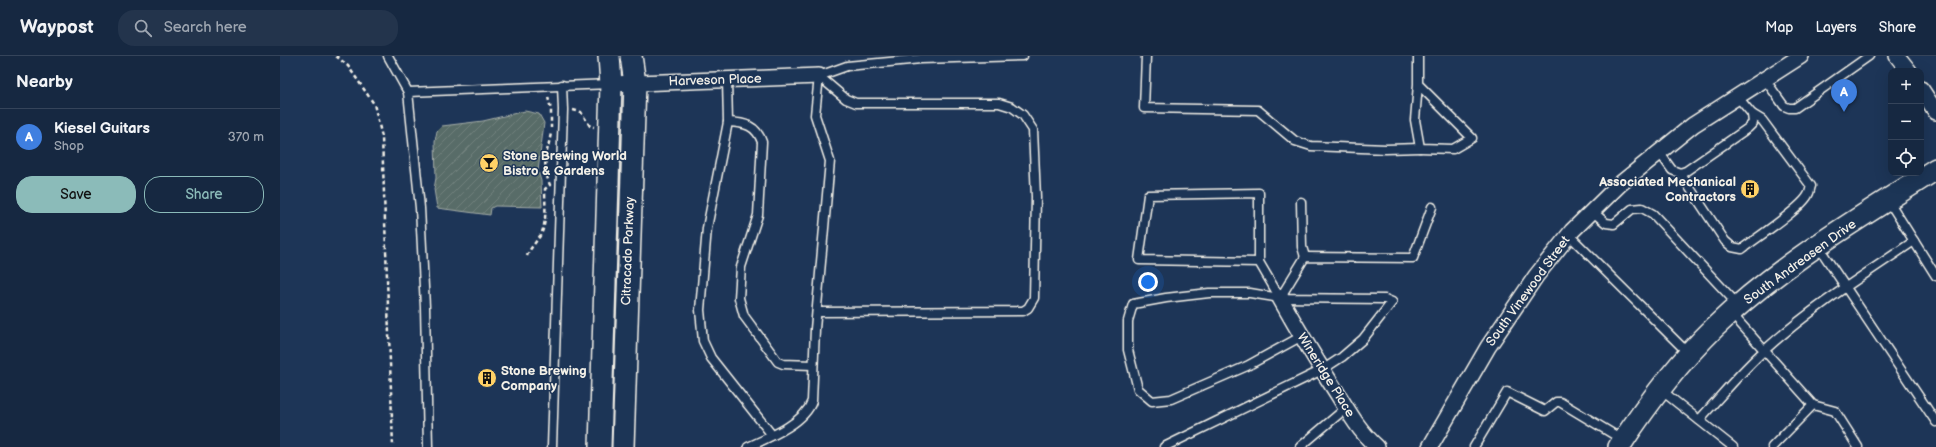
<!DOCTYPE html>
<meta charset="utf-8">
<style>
:root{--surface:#162841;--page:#23344c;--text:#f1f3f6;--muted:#9ea6b1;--line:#35445a;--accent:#8bbbb9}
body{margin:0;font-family:"Balsamiq Sans",sans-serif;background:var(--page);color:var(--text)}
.controls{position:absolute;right:12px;top:12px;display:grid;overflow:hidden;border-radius:8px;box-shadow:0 4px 16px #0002}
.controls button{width:36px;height:36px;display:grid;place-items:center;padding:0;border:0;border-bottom:1px solid var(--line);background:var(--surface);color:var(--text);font:20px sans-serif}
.you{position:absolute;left:868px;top:226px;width:14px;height:14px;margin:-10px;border:3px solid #fff;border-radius:50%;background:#1a73e8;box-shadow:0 0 0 6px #1a73e833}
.badge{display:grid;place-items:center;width:26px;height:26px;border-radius:50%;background:var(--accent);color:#fff;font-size:13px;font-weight:700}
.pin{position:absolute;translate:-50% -33px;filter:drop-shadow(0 1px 2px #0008)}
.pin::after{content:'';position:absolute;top:21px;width:14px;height:12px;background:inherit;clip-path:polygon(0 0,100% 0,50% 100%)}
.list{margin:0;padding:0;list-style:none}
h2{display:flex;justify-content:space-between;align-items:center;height:52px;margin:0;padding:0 16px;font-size:17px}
h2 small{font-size:13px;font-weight:400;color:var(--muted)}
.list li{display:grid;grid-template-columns:26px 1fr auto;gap:12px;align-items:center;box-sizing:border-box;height:56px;padding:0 16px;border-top:1px solid var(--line)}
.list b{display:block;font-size:15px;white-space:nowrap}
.list p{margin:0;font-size:13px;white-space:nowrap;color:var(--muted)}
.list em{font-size:13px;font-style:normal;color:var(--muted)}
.actions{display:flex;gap:8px;padding:12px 16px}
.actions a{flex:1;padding:9px 0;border:1px solid var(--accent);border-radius:16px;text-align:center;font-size:14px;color:var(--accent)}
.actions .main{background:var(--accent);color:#111}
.icon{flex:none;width:22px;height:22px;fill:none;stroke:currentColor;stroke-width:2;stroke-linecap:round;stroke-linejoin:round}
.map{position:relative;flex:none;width:1656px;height:391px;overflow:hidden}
header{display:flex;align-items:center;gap:24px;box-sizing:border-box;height:56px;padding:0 20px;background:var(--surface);border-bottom:1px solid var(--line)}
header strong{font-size:19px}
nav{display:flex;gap:22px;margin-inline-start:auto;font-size:14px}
.search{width:280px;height:36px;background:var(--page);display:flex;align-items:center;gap:10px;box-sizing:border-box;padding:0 14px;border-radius:16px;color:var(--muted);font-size:15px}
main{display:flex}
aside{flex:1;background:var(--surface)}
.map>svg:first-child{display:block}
</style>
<header>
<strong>Waypost</strong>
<div class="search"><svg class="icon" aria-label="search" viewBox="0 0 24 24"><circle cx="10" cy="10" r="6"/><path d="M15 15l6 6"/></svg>Search here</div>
<nav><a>Map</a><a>Layers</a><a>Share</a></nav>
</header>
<main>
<aside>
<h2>Nearby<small></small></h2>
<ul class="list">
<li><span class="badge" style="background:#3f7fe0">A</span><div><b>Kiesel Guitars</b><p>Shop</p></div><em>370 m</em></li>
</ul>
<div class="actions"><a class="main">Save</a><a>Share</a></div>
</aside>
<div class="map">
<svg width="1656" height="391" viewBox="0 0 1656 391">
<defs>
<pattern id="garden-furrows" width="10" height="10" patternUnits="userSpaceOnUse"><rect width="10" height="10" fill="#596c67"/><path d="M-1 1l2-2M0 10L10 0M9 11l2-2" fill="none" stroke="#71817d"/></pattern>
</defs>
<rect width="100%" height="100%" fill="#1d3557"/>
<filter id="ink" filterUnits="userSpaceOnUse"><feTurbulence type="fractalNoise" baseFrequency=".025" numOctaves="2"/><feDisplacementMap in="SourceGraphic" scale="8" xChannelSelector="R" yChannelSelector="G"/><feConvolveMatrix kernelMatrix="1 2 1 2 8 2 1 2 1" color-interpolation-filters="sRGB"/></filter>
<g filter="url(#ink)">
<!-- garden -->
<path fill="url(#garden-furrows)" stroke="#a6aea8" d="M245 55 259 58 264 67 258 115 261 125 262 151 215 150 211 152 210 159 157 152 154 133 156 122 155 85 157 75 162 70 203 65Z"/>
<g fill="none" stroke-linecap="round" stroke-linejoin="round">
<!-- lane casing -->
<g stroke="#f4f1e8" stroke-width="11">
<g id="lane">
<path d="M108 0 128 36 140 152 145 251 148 391"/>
<path d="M866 0 864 52 978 54 1015 85 1031 90 1106 93 1140 92"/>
<path d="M539 20 567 10 641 3 743 0"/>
<path d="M1484 22 1504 50 1509 52H1515L1589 0"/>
<path d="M447 24 448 66 427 172 420 254 423 285 431 302 492 379"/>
<path d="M1138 28 1135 64 1140 92 1173 93 1192 82 1138 28V0"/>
<path d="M128 36 331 28"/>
<path d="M448 66C465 67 476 69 482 86L478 159 461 211 459 242 464 260 498 306 503 308 533 309"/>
<path d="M1379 96 1392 114 1400 117 1406 115 1468 72 1473 67 1472 58 1457 40"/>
<path d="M1400 117 1445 185 1452 191 1462 193C1476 182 1521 153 1528 139 1530 136 1530 132 1531 130L1482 64 1472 58"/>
<path d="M1608 144 1656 220"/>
<path d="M1021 146 1022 191 1025 201"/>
<path d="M1312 155 1326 167 1334 168 1352 153 1362 152 1373 158 1459 250"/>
<path d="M1289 179 1409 298"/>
<path d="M1538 190 1656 366"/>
<path d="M979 206 859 204 868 139 979 137V206L1000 242"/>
<path d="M1000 242 1025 201 1133 202 1152 151"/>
<path d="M537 256 743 255 748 252 754 242 756 141 753 74 743 59 732 51 719 47H576L566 43 539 20"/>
<path d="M1451 257 1533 349 1555 355 1578 391"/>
<path d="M1381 334 1453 391"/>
<path d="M1419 364C1441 340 1462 314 1486 293 1531 252 1584 219 1634 185"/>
<path d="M272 391 283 54 282 29"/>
<path d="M468 391C488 382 525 367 532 345L535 273 550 105 535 59 539 20"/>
<path d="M884 391 1042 314 1062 301 1083 283 1112 246 1105 243 1000 242 970 237H929L886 242 853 248 848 265V294L858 333 872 345 891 343 967 310 1022 280"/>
<path d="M1020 391 1066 352"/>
<path d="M1194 391 1227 336 1265 355 1276 346H1280L1343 384"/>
<path d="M1492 391 1533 349"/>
</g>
</g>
<!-- street casing -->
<g stroke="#f4f1e8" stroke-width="18">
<g id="street">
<path d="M1617 0 1629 15"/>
<path d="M331 28 539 20"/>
<path d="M1641 33 1656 56"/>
<path d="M1000 242C1018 274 1037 306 1057 337 1069 357 1080 376 1097 391"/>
<path d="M1150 391 1208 291 1256 220 1292 175 1340 128 1413 69 1521 0"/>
</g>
</g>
<!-- secondary casing -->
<g stroke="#f4f1e8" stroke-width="24">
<g id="secondary">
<path d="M320 391 331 28 329 0"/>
<path d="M343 391 355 27 351 0"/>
<path d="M1339 391C1367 348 1398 307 1435 271 1500 208 1580 162 1656 113"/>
</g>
</g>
<!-- path -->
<g stroke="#f4f1e8" stroke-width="2.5" stroke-dasharray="4 3" stroke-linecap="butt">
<path d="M56 0 68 10 94 48 102 81 113 391"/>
<path d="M268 41 271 54V72"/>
<path d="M293 54 301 56 310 70 314 71"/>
<path d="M247 200C250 191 258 185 262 176 267 163 265 147 265 133L270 129C261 107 267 99 271 77"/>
</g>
<!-- lane -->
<use href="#lane" stroke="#1d3557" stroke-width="8"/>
<!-- street -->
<use href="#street" stroke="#1d3557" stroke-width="15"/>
<!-- secondary -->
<use href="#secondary" stroke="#1d3557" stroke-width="21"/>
</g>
</g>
<!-- icons -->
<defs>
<g id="bar-disc" transform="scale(1)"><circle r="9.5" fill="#ffd166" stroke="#1d3557"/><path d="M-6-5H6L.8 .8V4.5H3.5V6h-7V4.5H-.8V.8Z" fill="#111"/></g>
<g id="building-disc" transform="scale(1)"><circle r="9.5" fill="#ffd166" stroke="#1d3557"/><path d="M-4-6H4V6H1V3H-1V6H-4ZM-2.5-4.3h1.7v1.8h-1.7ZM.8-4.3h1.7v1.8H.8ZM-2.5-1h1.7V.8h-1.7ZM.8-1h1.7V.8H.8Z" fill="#111"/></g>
</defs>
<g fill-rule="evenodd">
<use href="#bar-disc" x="209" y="107"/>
<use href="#building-disc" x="1470" y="133"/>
<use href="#building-disc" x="207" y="322"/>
</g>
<g text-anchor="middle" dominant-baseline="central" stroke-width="3" stroke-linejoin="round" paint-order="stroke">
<!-- street labels -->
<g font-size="13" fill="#f4f1e8" stroke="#1d3557">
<text transform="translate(435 24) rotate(-2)">Harveson Place</text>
<text transform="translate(348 195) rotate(-88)">Citracado Parkway</text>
<text transform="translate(1520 206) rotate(-36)">South Andreasen Drive</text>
<text transform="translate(1248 235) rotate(-54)">South Vinewood Street</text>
<text transform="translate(1046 319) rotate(58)">Wineridge Place</text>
</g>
<!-- poi labels -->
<g font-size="13" font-weight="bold" fill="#f4f1e8" stroke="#1d3557" text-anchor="start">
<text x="223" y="100">Stone Brewing World<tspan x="223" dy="15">Bistro &amp; Gardens</tspan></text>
<text x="1456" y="126" text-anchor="end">Associated Mechanical<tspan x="1456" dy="15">Contractors</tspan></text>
<text x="221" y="315">Stone Brewing<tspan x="221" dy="15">Company</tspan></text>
</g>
</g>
</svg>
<div class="controls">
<button>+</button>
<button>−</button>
<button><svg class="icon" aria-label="locate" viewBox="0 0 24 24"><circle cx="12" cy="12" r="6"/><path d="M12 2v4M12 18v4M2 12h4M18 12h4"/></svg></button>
</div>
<div class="you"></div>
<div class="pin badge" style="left:1564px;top:56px;background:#3f7fe0">A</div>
</div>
</main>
